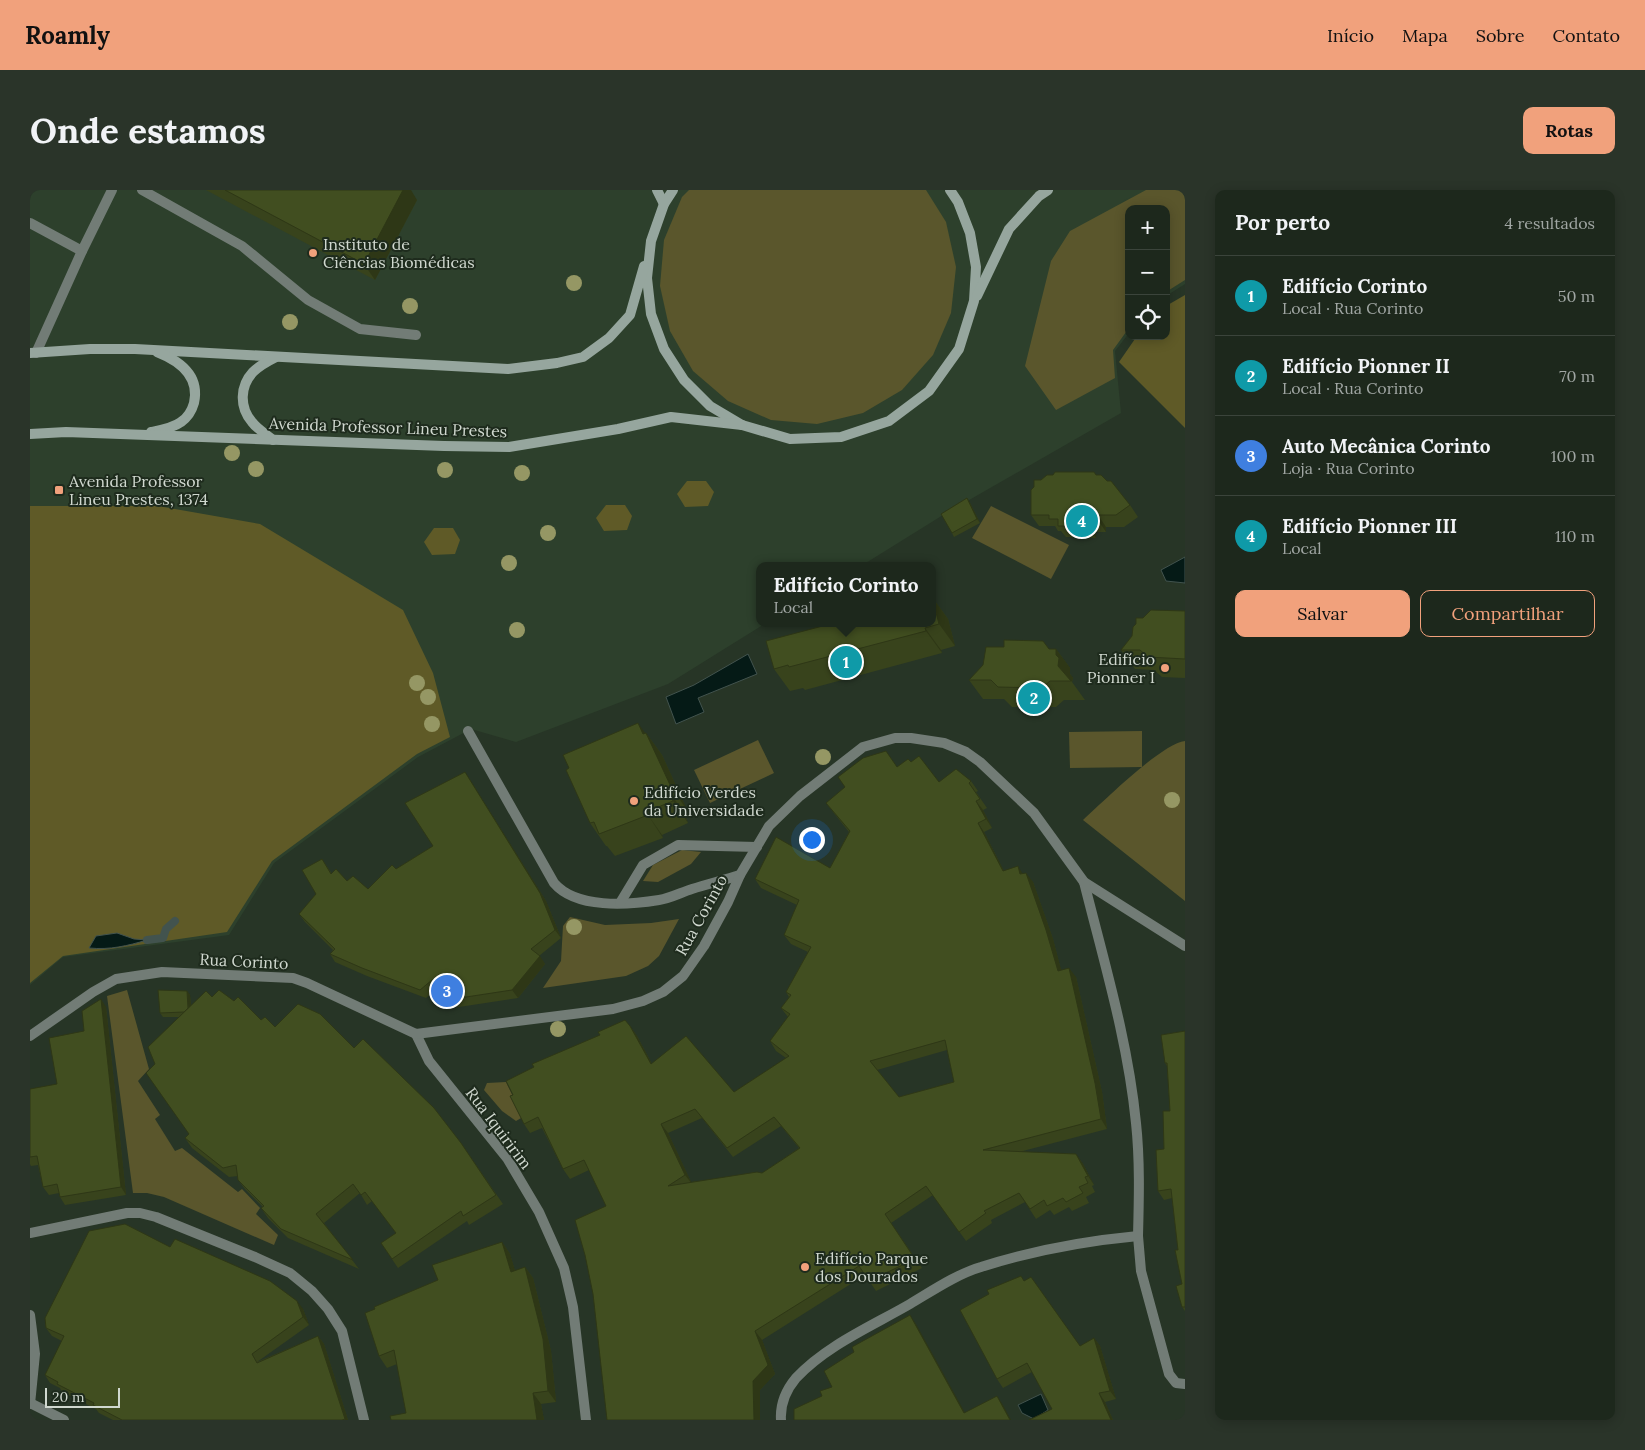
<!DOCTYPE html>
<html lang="pt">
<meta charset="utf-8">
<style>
:root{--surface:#1d281c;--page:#2a3429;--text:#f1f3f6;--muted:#a0a6a3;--line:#3b443b;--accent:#f1a17c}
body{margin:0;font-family:Lora,serif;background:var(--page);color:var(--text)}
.controls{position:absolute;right:15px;top:15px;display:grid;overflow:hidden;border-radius:10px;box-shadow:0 2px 12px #0003}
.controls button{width:45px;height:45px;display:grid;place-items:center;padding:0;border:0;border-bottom:1px solid var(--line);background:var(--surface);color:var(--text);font:25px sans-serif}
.scale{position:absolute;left:15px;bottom:12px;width:75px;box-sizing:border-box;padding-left:5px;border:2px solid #d0d8cf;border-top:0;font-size:14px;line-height:18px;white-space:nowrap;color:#d0d8cf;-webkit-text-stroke:4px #1e2b1d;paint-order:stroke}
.you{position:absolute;left:781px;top:649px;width:18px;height:18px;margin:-12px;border:4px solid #fff;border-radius:50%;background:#1a73e8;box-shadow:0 0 0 8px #1a73e833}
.badge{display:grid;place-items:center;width:32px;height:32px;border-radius:50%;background:var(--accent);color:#fff;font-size:16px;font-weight:700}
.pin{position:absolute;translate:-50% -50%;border:2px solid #fff;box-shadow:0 1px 5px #0006}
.popup{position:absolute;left:726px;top:372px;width:180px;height:65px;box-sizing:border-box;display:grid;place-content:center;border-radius:10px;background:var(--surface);filter:drop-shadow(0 1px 4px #0005);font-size:16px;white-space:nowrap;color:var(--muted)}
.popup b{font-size:19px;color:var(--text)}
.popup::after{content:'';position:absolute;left:50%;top:100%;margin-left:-10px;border:10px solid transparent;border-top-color:var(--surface)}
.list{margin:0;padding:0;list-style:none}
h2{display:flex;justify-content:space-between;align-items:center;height:65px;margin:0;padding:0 20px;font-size:21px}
h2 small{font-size:16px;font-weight:400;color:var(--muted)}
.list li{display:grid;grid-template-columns:32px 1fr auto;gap:15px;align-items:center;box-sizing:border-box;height:80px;padding:0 20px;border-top:1px solid var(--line)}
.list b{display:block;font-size:19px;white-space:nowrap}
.list p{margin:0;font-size:16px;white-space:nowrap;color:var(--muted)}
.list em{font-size:16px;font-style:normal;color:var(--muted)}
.actions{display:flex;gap:10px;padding:15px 20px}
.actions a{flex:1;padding:11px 0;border:1px solid var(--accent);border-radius:10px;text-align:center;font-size:18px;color:var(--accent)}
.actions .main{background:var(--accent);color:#111}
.icon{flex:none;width:28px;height:28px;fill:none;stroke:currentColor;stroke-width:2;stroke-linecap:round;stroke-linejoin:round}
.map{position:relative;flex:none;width:1155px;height:1230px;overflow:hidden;border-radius:10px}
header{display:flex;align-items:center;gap:30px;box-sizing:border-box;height:70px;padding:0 25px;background:var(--accent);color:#111}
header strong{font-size:24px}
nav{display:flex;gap:28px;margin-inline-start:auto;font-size:18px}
.intro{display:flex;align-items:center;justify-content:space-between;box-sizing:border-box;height:120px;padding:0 30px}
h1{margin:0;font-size:35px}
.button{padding:12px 22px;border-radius:10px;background:var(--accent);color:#111;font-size:18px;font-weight:700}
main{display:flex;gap:30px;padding:0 30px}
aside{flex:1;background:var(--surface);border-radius:10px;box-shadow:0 2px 12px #0003}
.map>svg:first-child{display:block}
</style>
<header>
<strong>Roamly</strong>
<nav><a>Início</a><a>Mapa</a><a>Sobre</a><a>Contato</a></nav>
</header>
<div class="intro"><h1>Onde estamos</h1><a class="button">Rotas</a></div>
<main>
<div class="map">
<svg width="1155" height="1230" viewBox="0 0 1155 1230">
<rect width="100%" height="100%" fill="#273526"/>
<!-- built -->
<path fill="#2d402c" d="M0 0H1155V94L1136 106V19H1099V143L1085 161 1091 223 913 325 831 376H730V433H736L638 494 486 552 441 539 388 567 244 673 199 745 33 767 0 795Z"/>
<!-- green -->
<g fill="#5a562c">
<path d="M659 0H896L916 32 926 77 921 123 903 165 872 200 833 223 787 234 741 230 698 211 663 181 640 141 630 96 634 50 652 7Z"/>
<path d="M1116 0H1155V90L1136 102V19H1099V138L1083 160 1085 188 1026 220 995 176 1021 71 1040 41Z"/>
<path d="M961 316 1039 355 1021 389 942 348Z"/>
<path d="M1112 541V577L1040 578 1039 542Z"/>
<path d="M728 550 744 583 680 613 664 580Z"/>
<path d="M1155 551V711L1053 630C1074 611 1131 554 1155 551Z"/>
<path d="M652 660 671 662 661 674 628 692 613 691 623 675Z"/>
<path d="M540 727 575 735 621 733 649 729 629 766 618 776 596 786 513 798 531 771 533 736Z"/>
<path d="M97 800 119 879 108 891 130 925 125 929 145 961 152 958 208 1002 212 999 230 1018 226 1024 248 1045 244 1055 134 1007 117 1003H103L77 806Z"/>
<path d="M476 892 493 927 486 931 472 921 454 900 457 893Z"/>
</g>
<!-- forest -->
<g fill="#5f5a27">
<path d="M1155 105V238L1089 172 1107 146H1136V116Z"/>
<path d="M657 291H676L684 302 678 316 655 317 647 304Z"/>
<path d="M576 315H595L602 326 597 340 574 341 566 328Z"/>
<path d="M0 316H128L230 334 373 420 403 483 420 547 387 564 242 671 197 742 33 766 0 793Z"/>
<path d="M404 338H423L430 350 425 364 402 365 394 352Z"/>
</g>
<!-- water -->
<g fill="#051a16" stroke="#42534e">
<path d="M1155 367V393L1136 391 1131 380Z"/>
<path d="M718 464 727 484 668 508 674 522 646 534 636 507 664 495Z"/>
<path d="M87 743 104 749 117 750C97 756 80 760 59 758L66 746Z"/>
<path d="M1011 1204 1018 1220 1004 1229 992 1223 988 1215Z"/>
</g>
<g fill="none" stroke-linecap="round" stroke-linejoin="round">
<!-- stream -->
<path stroke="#42534e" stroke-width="8" d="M117 750 133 748 136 739 145 731"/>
<!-- lane -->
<g stroke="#727c76" stroke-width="10">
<path d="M112 0 212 56 278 110 330 139 386 145"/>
<path d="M0 33 52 61"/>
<path d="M6 163 52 61 82 0"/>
</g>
<!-- street -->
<g stroke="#727c76" stroke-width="10">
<path d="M438 541 524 693C546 719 598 715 629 710 641 708 652 702 662 699 678 694 694 690 710 685"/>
<path d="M590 713 613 675 648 655 727 657"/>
<path d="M386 844 399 871 477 968 509 1022 534 1078 543 1117 556 1230"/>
<path d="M0 846 63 802 86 789 132 782 263 788 277 793 386 844 583 819 613 811 633 802 653 786 674 756 698 712 710 685 739 636 770 606 833 557 865 548H881L914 553 936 562 950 572 1004 623 1054 692 1155 756"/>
<path d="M0 1043 97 1023H110L126 1027 225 1067 260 1083 282 1101 298 1119 312 1141 334 1230"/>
<path d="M1108 1046 1111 1081 1139 1184 1146 1193 1155 1194"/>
<path d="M0 1125 5 1164 0 1214"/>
<path d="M0 1213 34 1230"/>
<path d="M751 1230C750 1215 756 1200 766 1188 797 1155 842 1136 880 1114 902 1101 927 1084 951 1077 1001 1061 1055 1051 1108 1046 1109 1009 1110 970 1106 933 1098 851 1074 772 1054 692"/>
</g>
<!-- secondary -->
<g stroke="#96a69e" stroke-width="10">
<path d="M627 0 634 14"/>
<path d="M643 0 634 14 621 51 617 88 621 124 634 159 654 190 680 216 712 235 760 249 811 247 859 231 899 201 929 159 944 111 946 77 940 43 928 12 920 0"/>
<path d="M947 106 979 39 1009 6 1018 0"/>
<path d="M0 163 60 159H105L478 179 527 173 553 167 579 148 600 125 614 76"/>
<path d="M121 242C131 240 143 238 151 232 157 228 162 220 164 213 170 186 150 171 127 162"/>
<path d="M0 244 36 242 414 256 479 257 588 239 641 227 712 235"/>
<path d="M243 250C236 244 227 239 222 232 209 217 210 196 223 182 229 176 238 171 246 167"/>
</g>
</g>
<!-- trees -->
<g fill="#959764">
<circle cx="544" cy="93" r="8"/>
<circle cx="380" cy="116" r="8"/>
<circle cx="260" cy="132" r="8"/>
<circle cx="202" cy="263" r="8"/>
<circle cx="226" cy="279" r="8"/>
<circle cx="415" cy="280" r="8"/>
<circle cx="492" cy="283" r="8"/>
<circle cx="518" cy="343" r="8"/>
<circle cx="479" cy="373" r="8"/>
<circle cx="487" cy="440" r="8"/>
<circle cx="387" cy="493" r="8"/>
<circle cx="398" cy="507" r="8"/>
<circle cx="402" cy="534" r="8"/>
<circle cx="793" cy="567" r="8"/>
<circle cx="1142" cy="610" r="8"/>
<circle cx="544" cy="737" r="8"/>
<circle cx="528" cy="839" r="8"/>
</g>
<!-- wall -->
<g fill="#38431c" fill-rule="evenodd">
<path d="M176 0H373L387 10 345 90Z"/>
<path d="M1023 285H1066L1077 291 1100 315 1108 327 1094 337H1076V342H1066V348L1036 347 1031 341H1028L1025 336H1009L1001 325 1011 290Z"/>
<path d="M937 308 940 313 950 333 924 347 922 343Z"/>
<path d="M902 407 918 429 925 456 911 460 912 463 775 500 773 498 760 501 744 479Z"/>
<path d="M1155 421V488L1132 487 1124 480 1105 479 1091 460 1102 446 1113 428Z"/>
<path d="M1019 459H1026L1040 478V484L1043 488 1042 492 1055 510H1034L1026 517H982L974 509H953L939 490Z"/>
<path d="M615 543H616L632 565 657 620 653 621 658 633 632 645 633 648 585 666 577 656H576L560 633Z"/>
<path d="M881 572 909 592 941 591 948 601 946 602 957 618 953 620 962 638 954 642 974 681 993 684 1003 692 1023 749 1031 780 1046 787 1072 902 1077 939 989 962 1046 964 1053 974 1064 995 1062 996 1065 1002 1056 1007 1059 1013 1042 1021 1039 1017 1024 1025 1020 1020 1006 1029 995 1012 961 1030 962 1033 936 1051 903 1005 861 1033 892 1078 846 1101 835 1085 732 1150 745 1184 730 1200 576 1016 559 980 540 989 533 979 512 938 500 943 494 934 483 905 600 836 607 846 622 874 704 902 756 868 746 861 740 851 758 827 751 818 759 807 756 802 778 762 761 754 754 745 767 715 731 698 725 689 800 678 819 642 803 622 796 613 867 577ZM917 860 924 892 869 907 847 880ZM672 928 703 967 751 936 769 958 732 983 661 992 638 943Z"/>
<path d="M440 590 516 711 531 748 509 766 515 774 488 808 429 817 424 816 408 798 396 808 337 786 305 772 300 764 303 760 275 732 269 724 286 704 292 669 302 684 317 691 338 699 366 679 403 656Z"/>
<path d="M157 801 160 805 161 816 182 807 245 837 324 858 431 953 473 1014 439 1035 437 1031 368 1078 351 1053 366 1043 342 1011 337 1015 330 1003 294 1033 329 1079 258 1048 238 1028 231 1018 233 1017 215 999 208 990V986L199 987 162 958 155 948 159 944 149 827H133L130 823Z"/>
<path d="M76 817 96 1005 35 1015 30 1007 29 1003 19 1005 13 997 8 975 1 976 0 974V899L27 894 54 841Z"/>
<path d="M1155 841V1121L1152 1117V1094L1142 1008 1134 1010 1128 1001 1140 921 1137 876 1135 873Z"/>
<path d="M472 1052 480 1064 485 1081 495 1077 503 1088 521 1161 526 1212 511 1214 514 1230H361L376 1223 367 1174 357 1178 349 1166 408 1090Z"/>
<path d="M140 1057 273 1119 279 1135 227 1172 288 1146 294 1154 318 1230H83L69 1223 66 1219 32 1202 30 1198 20 1193 15 1185 32 1151 22 1146 16 1138Z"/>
<path d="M994 1091 1050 1156 1064 1148 1070 1156 1086 1209 1075 1212 1083 1230H999L1022 1219 1002 1182 973 1198 967 1189Z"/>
</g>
<!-- shaded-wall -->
<g fill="#2e3716">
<path d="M373 0H381L387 10 345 90 334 74Z"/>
<path d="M937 308 940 313 950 333 947 329Z"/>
<path d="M1068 325 1076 337V342L1068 330Z"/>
<path d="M1058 330 1066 342V348L1058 336Z"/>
<path d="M902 407 918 429 925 456 909 434Z"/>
<path d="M895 438 911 460 912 463 896 441Z"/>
<path d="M1026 459 1040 478V484L1043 488 1042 492 1028 476 1026 465Z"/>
<path d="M608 533 620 550 616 543 632 565 657 620 641 597Z"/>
<path d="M435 582 516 711 531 748 525 740Z"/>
<path d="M637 599 653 621 658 633 643 611Z"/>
<path d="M946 611 953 620 962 638 956 629Z"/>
<path d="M616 622 632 645 633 648 618 625Z"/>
<path d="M948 633 954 642 979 691 973 681Z"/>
<path d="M988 676 994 686 990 684Z"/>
<path d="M996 683 1003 692 1023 749 1034 791 1028 781Z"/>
<path d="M510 766 515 774 488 808 482 800Z"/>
<path d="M1039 778 1046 787 1072 902 1077 939 1071 929Z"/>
<path d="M157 801 160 805 162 826 159 822Z"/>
<path d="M71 809 76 817 96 1005 91 997Z"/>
<path d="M600 836 607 846 627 884 621 874Z"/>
<path d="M631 934 638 943 662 994 655 985Z"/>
<path d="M1046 964 1053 974 1064 995 1058 986Z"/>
<path d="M472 1052 480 1064 489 1094 481 1082Z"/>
<path d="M495 1077 503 1088 521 1161 526 1212 518 1201Z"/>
<path d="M267 1111 273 1119 279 1135 273 1127Z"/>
<path d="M880 1125 886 1134 939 1230 934 1223Z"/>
<path d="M725 1141 732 1150 745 1184 730 1200V1230H724L723 1191Z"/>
<path d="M288 1146 294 1154 318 1230H315V1229Z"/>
<path d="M1064 1148 1070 1156 1086 1209 1080 1201Z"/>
<path d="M503 1203 511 1214 514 1230H507Z"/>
<path d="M1069 1203 1075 1212 1083 1230H1081Z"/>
<path d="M967 1206 973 1215 981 1230H980Z"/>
</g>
<!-- building -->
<g fill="#414e20" stroke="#2e3716" fill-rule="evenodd">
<path d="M195 0H373L334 74Z"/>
<path d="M1025 282H1064L1066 285H1071L1077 291H1081L1100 315 1086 325H1068V330H1058V336H1028V329H1019V325H1001V300L1004 297V290H1011L1017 285H1023Z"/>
<path d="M937 308 947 329 922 343 911 324Z"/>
<path d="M902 407 909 434 895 438 896 441 759 477 758 475 744 479 736 451 804 433H902Z"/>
<path d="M1121 420 1155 421V469L1118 467 1110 460H1091L1102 446 1103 437 1106 434V428H1113Z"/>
<path d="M974 450 1013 451 1019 459H1026V465L1029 468 1028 476 1041 491H1020L1012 498 968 497 961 490H939L953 475 956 457H974Z"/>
<path d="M608 533 613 544 616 543 641 597 637 599 643 611 616 622 618 625 569 644 564 632 560 633 536 580 539 578 533 565Z"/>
<path d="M856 561 867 577 878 569 881 572 889 566 909 592 926 579 941 591 939 593 950 609 946 611 956 629 948 633 973 681 988 676 990 684 996 683 1016 740 1028 781 1039 778 1065 893 1071 929 953 960 1046 964 1058 986 1055 987 1058 993 1049 997 1053 1003 1036 1012 1033 1008 1017 1016 1014 1010 1000 1019 989 1003 954 1021 956 1023 929 1042 896 996 855 1024 885 1069 839 1091 829 1076 725 1141 738 1175 723 1191 724 1230H577L563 1104 555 1065 545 1030 576 1016 554 970 533 979 508 927 494 934 480 906 483 905 476 891 504 877 502 874 570 845 568 842 595 830 600 836 621 874 656 846 704 902 759 866 740 851 760 824 751 818 761 805 756 802 781 757 754 745 769 710 725 689 746 647 800 678 820 641 796 613 815 597 808 587 833 568ZM915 850 924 892 869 907 840 871ZM665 919 697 958 744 927 770 958 732 983 727 982 638 996 655 985 631 934Z"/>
<path d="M435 582 510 703 525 740 501 759 510 766 482 800 423 809 418 807 402 790 390 800 332 778 300 764 305 759 269 724 286 704 272 680 292 669 301 684 306 679 317 691 323 686 338 699 362 675 366 679 403 656 375 613Z"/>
<path d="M128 800 157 801 158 818 154 822 130 823Z"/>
<path d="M189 800 204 811 208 807 231 830 235 827 245 837 268 814 290 824 324 858 333 849 404 918 431 953 466 1005 433 1026 431 1021 362 1069 351 1053 366 1043 335 1002 331 1005 323 994 286 1024 323 1070 251 1039 231 1018 234 1016 208 990 206 975 193 978 155 948 159 944 116 883 125 874 118 857 176 801 182 807Z"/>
<path d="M71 809 91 997 30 1007 27 994 13 997 7 966 0 967V899L27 894 19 848 54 841 52 821Z"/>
<path d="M1155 841V1117H1152L1146 1096 1152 1094 1145 1060H1148L1141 999 1128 1001 1126 960 1134 959 1133 921H1140L1137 873H1135L1131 845Z"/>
<path d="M95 1034 140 1057 145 1049 240 1091 267 1111 273 1127 222 1164 227 1173 288 1146 315 1229 312 1230H92L63 1215 64 1213 27 1194 28 1192 15 1185 34 1146 16 1138 15 1128 49 1061 59 1041Z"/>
<path d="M472 1052 481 1082 495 1077 513 1149 518 1201 503 1203 507 1230H361L360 1226 376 1223 364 1160 349 1166 335 1123 345 1119 344 1117 408 1090 402 1075Z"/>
<path d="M991 1086 994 1091 1001 1087 1050 1156 1064 1148 1080 1201 1069 1203 1081 1230H999L1022 1219 997 1173 967 1189 930 1120 959 1104 957 1100Z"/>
<path d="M880 1125 934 1223 967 1206 980 1230H764V1219L792 1206 790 1201 802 1197 794 1181 824 1162 822 1157Z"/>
</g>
<!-- markers -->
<g fill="#f1a17c" stroke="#1e2b1d" stroke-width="2">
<circle cx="283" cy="63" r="5"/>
<rect x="24" y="295" width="10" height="10" rx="2.5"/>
<circle cx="1135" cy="478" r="5"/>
<circle cx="604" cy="611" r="5"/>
<circle cx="775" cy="1077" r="5"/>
</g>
<g text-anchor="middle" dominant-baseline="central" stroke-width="4" stroke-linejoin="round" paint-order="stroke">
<!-- poi labels -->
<g font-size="16" fill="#d0d8cf" stroke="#1e2b1d" text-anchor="start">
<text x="293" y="54">Instituto de<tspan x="293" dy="18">Ciências Biomédicas</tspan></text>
<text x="39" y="291">Avenida Professor<tspan x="39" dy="18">Lineu Prestes, 1374</tspan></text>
<text x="1125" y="469" text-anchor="end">Edifício<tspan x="1125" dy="18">Pionner I</tspan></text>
<text x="614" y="602">Edifício Verdes<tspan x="614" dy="18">da Universidade</tspan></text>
<text x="785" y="1068">Edifício Parque<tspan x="785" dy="18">dos Dourados</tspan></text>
</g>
<!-- street labels -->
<g font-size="16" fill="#d0d8cf" stroke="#1e2b1d">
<text transform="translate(358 237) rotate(2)">Avenida Professor Lineu Prestes</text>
<text transform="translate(671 725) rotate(-61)">Rua Corinto</text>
<text transform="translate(214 771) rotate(3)">Rua Corinto</text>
<text transform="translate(469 938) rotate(53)">Rua Iquiririm</text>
</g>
</g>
</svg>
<div class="controls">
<button>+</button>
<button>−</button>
<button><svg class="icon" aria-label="locate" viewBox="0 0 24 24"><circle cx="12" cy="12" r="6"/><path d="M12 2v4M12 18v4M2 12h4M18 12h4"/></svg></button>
</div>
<div class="scale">20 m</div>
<div class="you"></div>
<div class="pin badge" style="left:816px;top:472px;background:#0f9aa8">1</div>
<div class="popup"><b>Edifício Corinto</b>Local</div>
<div class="pin badge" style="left:1004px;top:508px;background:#0f9aa8">2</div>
<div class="pin badge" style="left:417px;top:801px;background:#3f7fe0">3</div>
<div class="pin badge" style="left:1052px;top:331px;background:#0f9aa8">4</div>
</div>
<aside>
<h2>Por perto<small>4 resultados</small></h2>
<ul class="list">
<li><span class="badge" style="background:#0f9aa8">1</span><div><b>Edifício Corinto</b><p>Local · Rua Corinto</p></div><em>50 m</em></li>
<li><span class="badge" style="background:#0f9aa8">2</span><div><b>Edifício Pionner II</b><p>Local · Rua Corinto</p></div><em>70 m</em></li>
<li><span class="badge" style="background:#3f7fe0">3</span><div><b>Auto Mecânica Corinto</b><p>Loja · Rua Corinto</p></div><em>100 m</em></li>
<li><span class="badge" style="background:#0f9aa8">4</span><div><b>Edifício Pionner III</b><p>Local</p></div><em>110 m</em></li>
</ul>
<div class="actions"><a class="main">Salvar</a><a>Compartilhar</a></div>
</aside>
</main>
